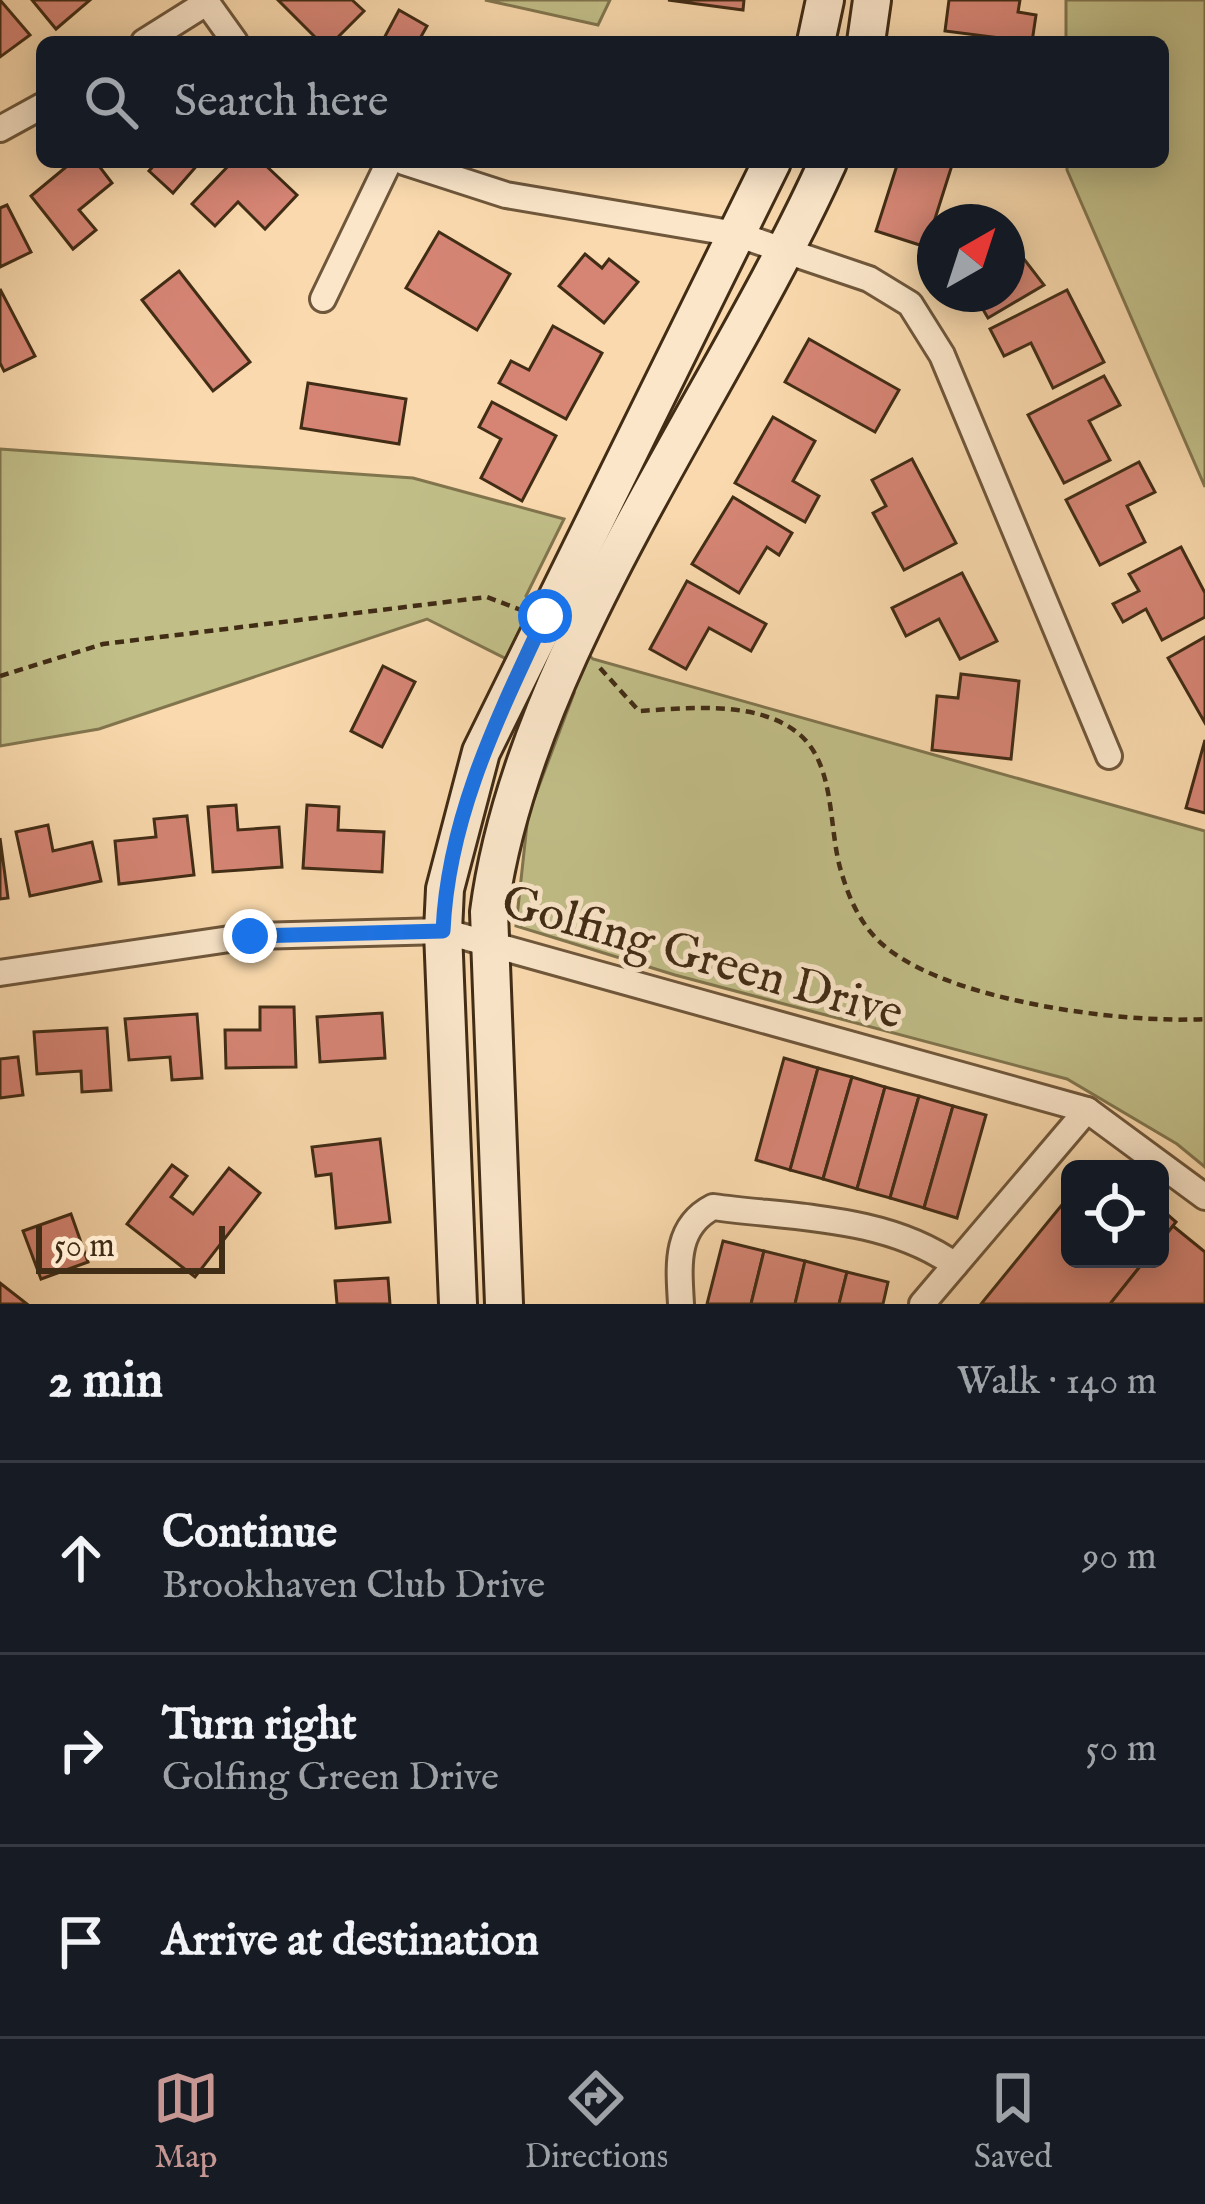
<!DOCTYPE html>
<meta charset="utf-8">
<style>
:root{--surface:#171b24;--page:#242831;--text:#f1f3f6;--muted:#9ea1a6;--line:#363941;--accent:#c59692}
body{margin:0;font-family:"IM FELL English",serif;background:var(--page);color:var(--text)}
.controls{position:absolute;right:36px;bottom:36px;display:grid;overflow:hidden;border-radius:18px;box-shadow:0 6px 30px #0003}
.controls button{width:108px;height:108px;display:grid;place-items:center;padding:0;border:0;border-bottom:3px solid var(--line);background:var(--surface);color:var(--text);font:60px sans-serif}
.compass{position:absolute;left:917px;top:204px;width:108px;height:108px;border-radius:50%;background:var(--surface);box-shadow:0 6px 30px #0003;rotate:39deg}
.scale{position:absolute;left:36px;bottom:30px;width:189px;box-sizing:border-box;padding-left:12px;border:6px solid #412c15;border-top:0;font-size:33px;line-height:42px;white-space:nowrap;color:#412c15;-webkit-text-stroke:9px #fbe6ca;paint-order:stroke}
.stop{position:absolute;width:36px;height:36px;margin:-27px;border:9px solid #1a73e8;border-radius:50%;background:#fff}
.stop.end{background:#1a73e8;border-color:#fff;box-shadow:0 3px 12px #0008}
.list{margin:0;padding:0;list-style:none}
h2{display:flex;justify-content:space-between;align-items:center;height:156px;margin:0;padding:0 48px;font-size:51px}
h2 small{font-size:39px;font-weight:400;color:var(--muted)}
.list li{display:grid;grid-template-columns:78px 1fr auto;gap:36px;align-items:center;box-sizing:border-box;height:192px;padding:0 48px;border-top:3px solid var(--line)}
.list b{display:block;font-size:45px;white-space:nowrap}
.list p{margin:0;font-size:39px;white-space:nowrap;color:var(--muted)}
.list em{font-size:39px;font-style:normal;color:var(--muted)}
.icon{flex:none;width:66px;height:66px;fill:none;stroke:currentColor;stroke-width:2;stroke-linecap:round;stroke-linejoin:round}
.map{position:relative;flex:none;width:1205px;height:1304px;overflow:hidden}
.search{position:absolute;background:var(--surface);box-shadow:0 6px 30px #0003;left:36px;right:36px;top:36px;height:132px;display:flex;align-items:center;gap:30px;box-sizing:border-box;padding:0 42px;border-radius:18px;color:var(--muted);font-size:45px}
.sheet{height:732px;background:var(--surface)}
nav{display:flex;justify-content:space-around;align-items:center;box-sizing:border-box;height:168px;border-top:3px solid var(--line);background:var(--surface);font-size:33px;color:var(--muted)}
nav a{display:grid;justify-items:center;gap:6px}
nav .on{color:var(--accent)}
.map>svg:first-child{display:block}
</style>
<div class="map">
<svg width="1205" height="1304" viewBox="0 0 1205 1304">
<rect width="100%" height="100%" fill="#f9d9ad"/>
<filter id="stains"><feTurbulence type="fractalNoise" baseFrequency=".00167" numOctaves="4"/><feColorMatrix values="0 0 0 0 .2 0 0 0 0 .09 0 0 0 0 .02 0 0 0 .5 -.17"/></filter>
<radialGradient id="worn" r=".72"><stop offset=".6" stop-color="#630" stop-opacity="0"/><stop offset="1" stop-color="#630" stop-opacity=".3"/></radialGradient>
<!-- green -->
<g fill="#c1be88" stroke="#81754e" stroke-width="3">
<path d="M485 0H610L598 25Z"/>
<path d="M1066 0H1205V487L1067 170V162H1163V42H1066Z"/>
<path d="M0 449 413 478 564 519 526 596 593 659 1205 831V1167L1177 1144 1067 1079 675 975 516 926 528 815 574 693 427 619 99 729 0 746Z"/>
</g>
<!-- building -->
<g fill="#d68575" stroke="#412c15" stroke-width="3">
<path d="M0 0 30 35 0 57Z"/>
<path d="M32 0H90L56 29Z"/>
<path d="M278 0H352L364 11 333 42H320Z"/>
<path d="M668 0H744L743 10Z"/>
<path d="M949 0H1020L1018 12 1036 15 1032 42 945 31Z"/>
<path d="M399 10 427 26 418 42H382Z"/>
<path d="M72 162H96L112 183 79 210 96 230 73 249 31 196Z"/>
<path d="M157 162H200L173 193 149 171Z"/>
<path d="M232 162H262L297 195 265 229 238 202 215 226 192 204Z"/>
<path d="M898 162H953L926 247 876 231Z"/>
<path d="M7 205 31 252 0 267V208Z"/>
<path d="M439 232 510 274 477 330 406 288Z"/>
<path d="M1007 237 1044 285 988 318 974 294H1007Z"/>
<path d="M585 254 602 268 609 259 638 282 604 323 559 286Z"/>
<path d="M179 271 250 362 213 391 142 300Z"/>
<path d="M0 289 35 356 4 371 0 363Z"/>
<path d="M1067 290 1104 362 1053 388 1031 343 1004 356 990 329Z"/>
<path d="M553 326 602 353 566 419 499 383 511 361 529 370Z"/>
<path d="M809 339 899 390 875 432 785 382Z"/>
<path d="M1104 376 1120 405 1089 421 1110 460 1064 483 1028 415Z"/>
<path d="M308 383 406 399 399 444 301 428Z"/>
<path d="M492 402 556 436 522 501 481 478 501 439 479 427Z"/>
<path d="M773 417 815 441 793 481 819 496 805 522 735 483Z"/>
<path d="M912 459 956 543 904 570 873 513 886 506 872 480Z"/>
<path d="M1139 462 1155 492 1127 506 1145 542 1100 565 1066 500Z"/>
<path d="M733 497 792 533 779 555 767 547 739 593 692 564Z"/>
<path d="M1181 547 1205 593V617L1162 640 1146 609 1123 622 1113 604 1139 591 1129 574Z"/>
<path d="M962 573 997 641 960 659 939 619 906 636 892 608Z"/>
<path d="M687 581 766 624 751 651 709 628 686 669 650 649Z"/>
<path d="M1205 637V723L1168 658Z"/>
<path d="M383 666 415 682 382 747 351 731Z"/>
<path d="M961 674 1019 681 1011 759 932 750 937 696 958 698Z"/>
<path d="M1205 740V813L1186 808Z"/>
<path d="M236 805 238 830 279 827 282 867 213 872 208 807Z"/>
<path d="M307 805 339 807 338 830 384 832 382 872 303 868Z"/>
<path d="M187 816 194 875 119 884 115 841 156 837 154 819Z"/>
<path d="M48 825 53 851 92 842 101 881 30 896 16 832Z"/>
<path d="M0 838 8 898 0 899Z"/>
<path d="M260 1007H294L296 1067 226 1068 225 1030H260Z"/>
<path d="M382 1013 385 1058 320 1062 317 1017Z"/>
<path d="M197 1014 202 1078 172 1080 170 1057 129 1060 125 1019Z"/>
<path d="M107 1028 111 1090 82 1092 81 1071 37 1074 34 1032Z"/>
<path d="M18 1057 23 1095 0 1098V1059Z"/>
<path d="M784 1058 818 1068 790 1170 756 1160Z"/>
<path d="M818 1068 852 1077 823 1179 790 1170Z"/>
<path d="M852 1077 885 1087 857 1189 823 1179Z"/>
<path d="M885 1087 919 1096 890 1198 857 1189Z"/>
<path d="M919 1096 953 1106 924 1208 890 1198Z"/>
<path d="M953 1106 986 1115 957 1218 924 1208Z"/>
<path d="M380 1139 390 1222 336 1228 331 1174 316 1176 312 1147Z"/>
<path d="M172 1165 187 1176 171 1197 193 1214 229 1168 260 1193 195 1277 127 1224Z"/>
<path d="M1070 1195V1259H1146L1110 1304H981Z"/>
<path d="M1160 1208 1176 1222 1160 1242Z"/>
<path d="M71 1214 88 1262 41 1279 23 1231Z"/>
<path d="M1173 1226 1205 1252V1304H1110L1146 1259H1160V1242Z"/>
<path d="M723 1241 764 1251 751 1304H707Z"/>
<path d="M764 1251 805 1261 795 1304H751Z"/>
<path d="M805 1261 847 1272 839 1304H795Z"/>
<path d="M847 1272 888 1282 883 1304H839Z"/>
<path d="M388 1278 390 1304H337L335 1281Z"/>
<path d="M0 1283 27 1304H0Z"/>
</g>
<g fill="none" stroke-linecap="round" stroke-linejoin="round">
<!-- minor casing -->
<g stroke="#6f573b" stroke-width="30">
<g id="minor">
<path d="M205 0 235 42"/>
<path d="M144 42 206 3"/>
<path d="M0 129 42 106"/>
<path d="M404 162 506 195 736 234 869 279 910 304 942 355 1109 756"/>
<path d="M323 299 389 162"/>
<path d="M0 973 250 936 443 931 1087 1110 1205 1197"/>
<path d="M681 1304C679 1267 674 1227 713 1207 794 1218 887 1216 955 1265"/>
<path d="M922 1304 1087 1110"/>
</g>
</g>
<!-- secondary casing -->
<g stroke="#412c15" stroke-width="42">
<g id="secondary">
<path d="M816 42 825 0"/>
<path d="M866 42 872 0"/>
<path d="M458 1304 443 931 445 889 481 752 772 162"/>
<path d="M504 1304 489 912C522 658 722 397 828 162"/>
</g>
</g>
<!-- path -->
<g stroke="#412c15" stroke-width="4.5" stroke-dasharray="9 6" stroke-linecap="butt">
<path d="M600 668 639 711C688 708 759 700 799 734 836 765 828 828 841 871 848 895 857 917 874 936 931 1000 1122 1024 1205 1019"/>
<path d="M0 676 103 644 487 597 521 610"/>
</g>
<!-- minor -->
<use href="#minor" stroke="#fbe6ca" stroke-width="24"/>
<!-- secondary -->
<use href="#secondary" stroke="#fbe6ca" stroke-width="36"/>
</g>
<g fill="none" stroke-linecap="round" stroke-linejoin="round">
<!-- route -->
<path stroke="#1a73e8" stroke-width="15" d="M250 936 443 931C448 817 498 717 545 616"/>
</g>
<g text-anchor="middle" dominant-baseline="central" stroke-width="10" stroke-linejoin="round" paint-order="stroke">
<!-- street labels -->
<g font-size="48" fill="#412c15" stroke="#fbe6ca">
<text transform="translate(702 959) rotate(16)">Golfing Green Drive</text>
</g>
</g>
<rect width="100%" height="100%" filter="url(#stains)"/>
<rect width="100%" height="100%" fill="url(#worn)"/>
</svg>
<div class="controls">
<button><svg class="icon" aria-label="locate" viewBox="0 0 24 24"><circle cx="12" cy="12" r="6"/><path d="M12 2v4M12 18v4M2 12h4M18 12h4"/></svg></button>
</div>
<svg class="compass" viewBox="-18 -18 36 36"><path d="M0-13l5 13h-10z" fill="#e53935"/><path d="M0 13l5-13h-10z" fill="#9ea1a6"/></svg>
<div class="scale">50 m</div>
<div class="stop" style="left:545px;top:616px"></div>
<div class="stop end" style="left:250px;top:936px"></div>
<div class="search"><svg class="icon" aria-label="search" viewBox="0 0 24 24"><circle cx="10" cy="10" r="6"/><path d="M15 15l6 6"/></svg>Search here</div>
</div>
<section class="sheet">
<h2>2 min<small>Walk · 140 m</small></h2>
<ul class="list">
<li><svg class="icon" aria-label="ahead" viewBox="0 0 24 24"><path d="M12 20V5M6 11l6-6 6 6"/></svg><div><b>Continue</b><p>Brookhaven Club Drive</p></div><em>90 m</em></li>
<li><svg class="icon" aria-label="right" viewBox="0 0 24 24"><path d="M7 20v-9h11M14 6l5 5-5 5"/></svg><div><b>Turn right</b><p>Golfing Green Drive</p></div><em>50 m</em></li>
<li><svg class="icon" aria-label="arrive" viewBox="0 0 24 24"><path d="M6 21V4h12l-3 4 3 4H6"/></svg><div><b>Arrive at destination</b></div></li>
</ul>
</section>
<nav>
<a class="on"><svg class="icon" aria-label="map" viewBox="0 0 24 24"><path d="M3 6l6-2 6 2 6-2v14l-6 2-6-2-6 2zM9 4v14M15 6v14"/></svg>Map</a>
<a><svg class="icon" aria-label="directions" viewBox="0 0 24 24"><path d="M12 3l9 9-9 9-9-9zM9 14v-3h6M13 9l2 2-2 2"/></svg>Directions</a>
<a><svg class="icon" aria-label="saved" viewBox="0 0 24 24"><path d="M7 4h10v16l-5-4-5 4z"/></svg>Saved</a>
</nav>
